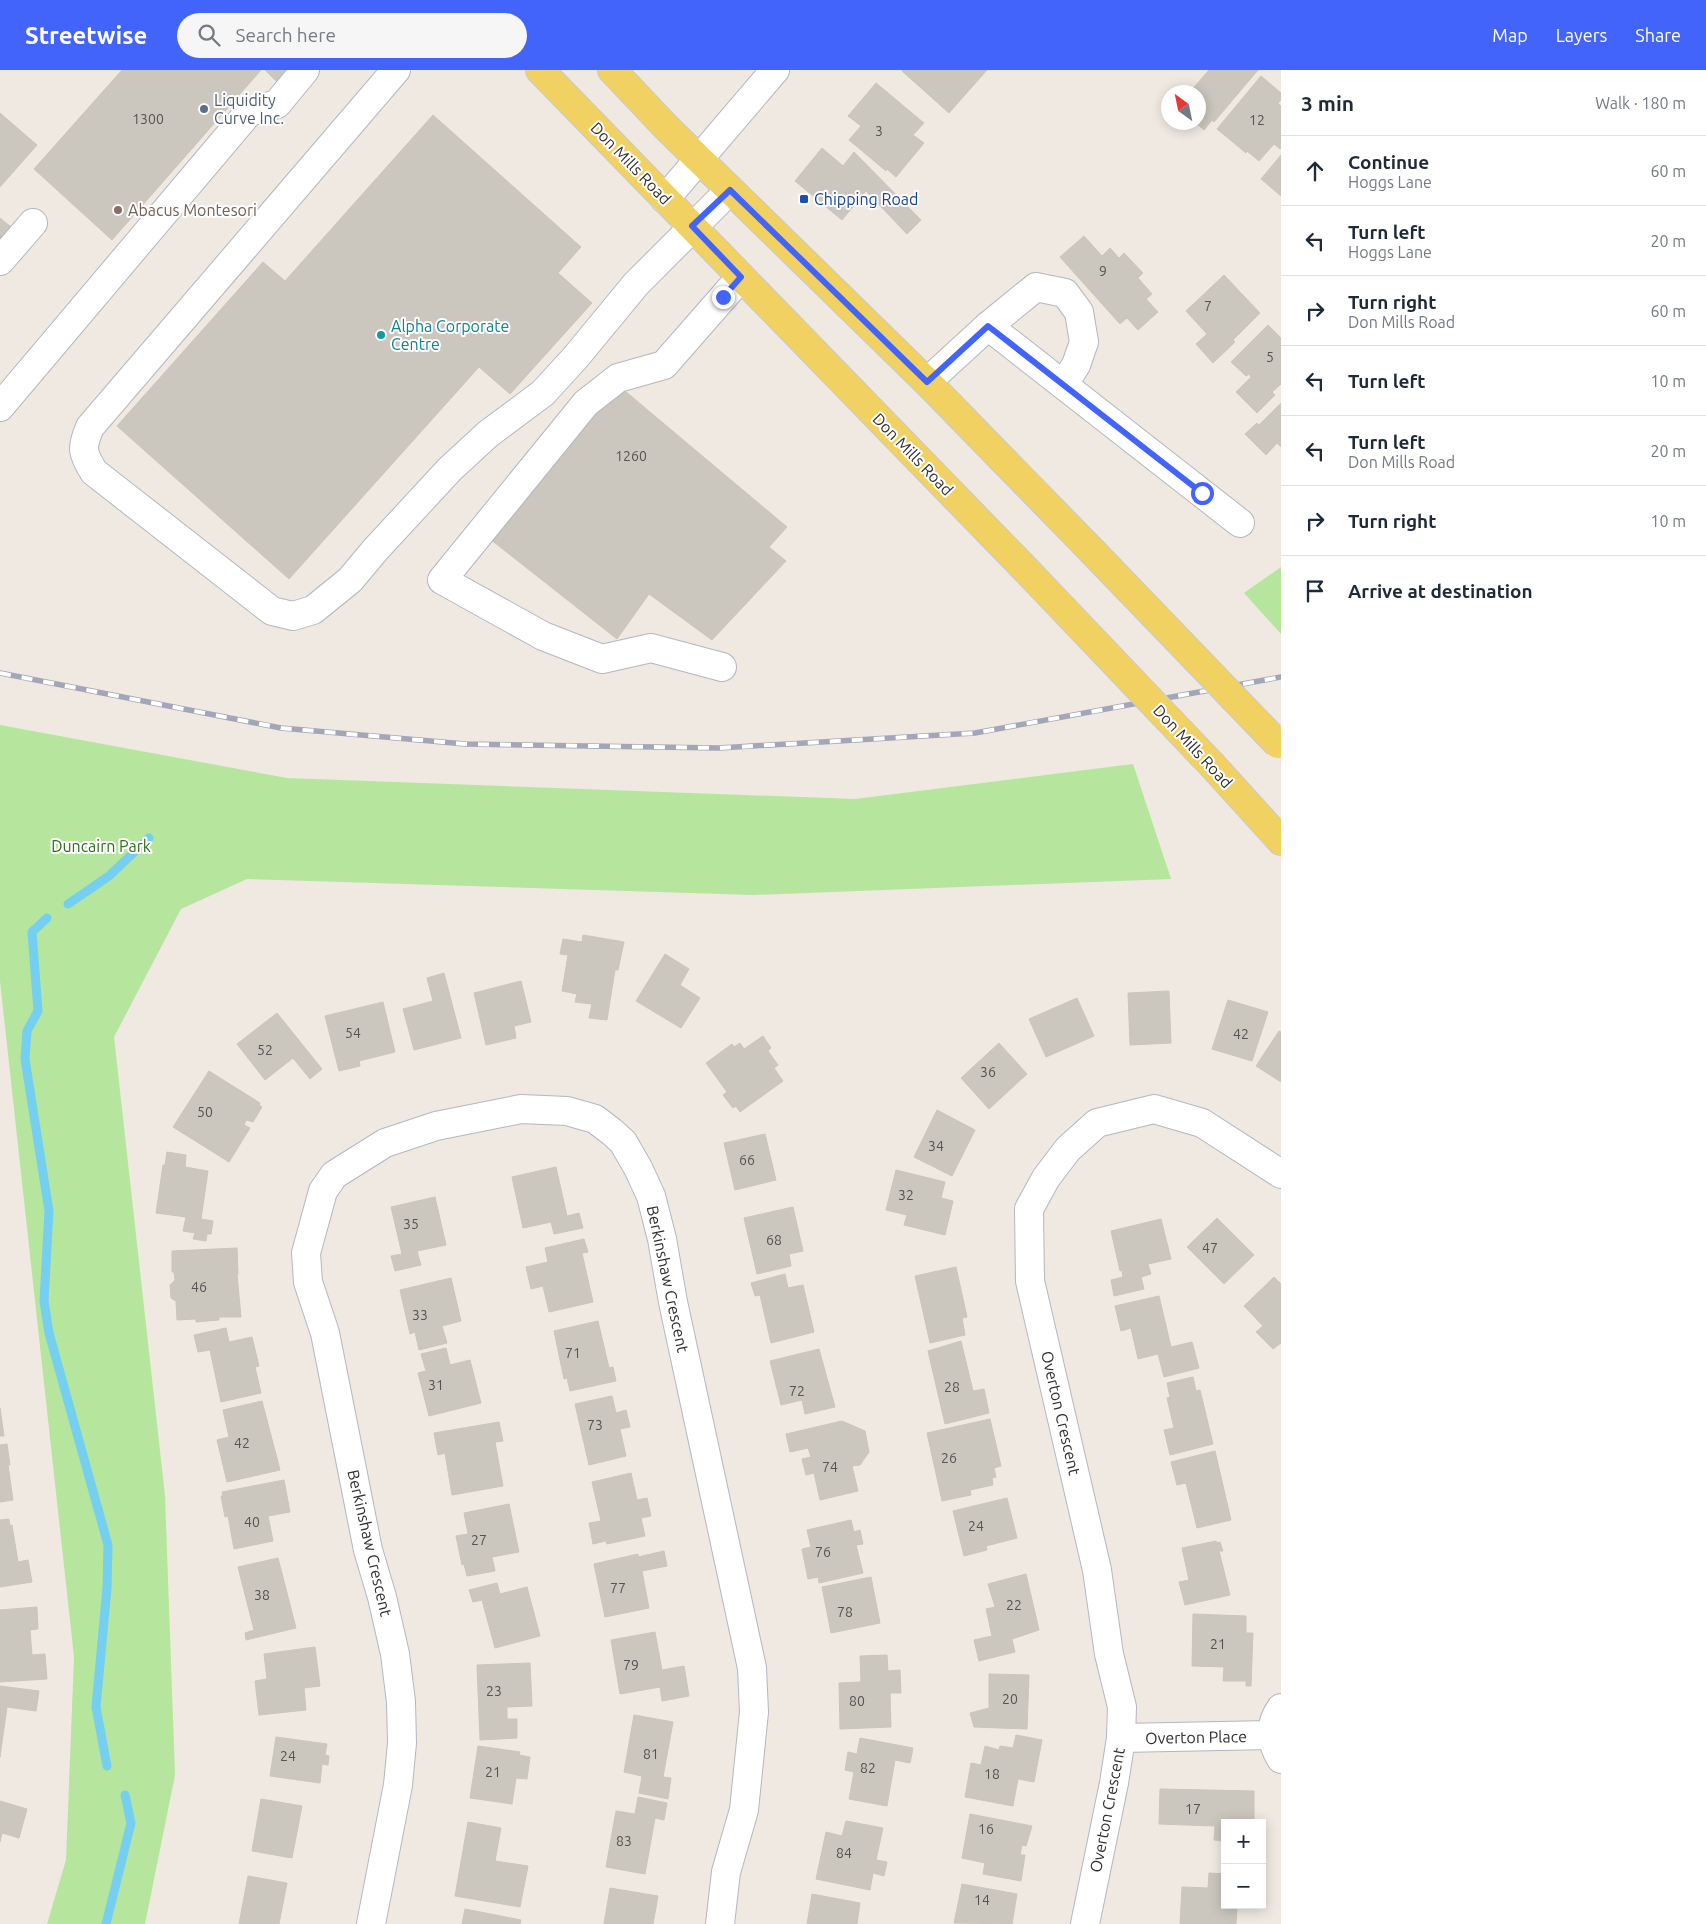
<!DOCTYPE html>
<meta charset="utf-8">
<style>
:root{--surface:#fff;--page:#f6f6f7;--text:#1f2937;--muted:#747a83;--line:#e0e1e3;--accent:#4264fb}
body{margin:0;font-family:Ubuntu,sans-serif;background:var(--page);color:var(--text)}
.controls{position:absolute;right:15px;bottom:15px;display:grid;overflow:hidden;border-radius:0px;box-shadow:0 2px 12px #0003}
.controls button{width:45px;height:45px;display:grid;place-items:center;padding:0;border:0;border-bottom:1px solid var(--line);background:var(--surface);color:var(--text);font:25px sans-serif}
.compass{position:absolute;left:1161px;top:15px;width:45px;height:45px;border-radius:50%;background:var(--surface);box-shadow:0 2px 12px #0003;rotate:327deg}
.stop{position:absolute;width:15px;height:15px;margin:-11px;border:4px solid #4264fb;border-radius:50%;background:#fff}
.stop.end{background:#4264fb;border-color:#fff;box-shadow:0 1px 5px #0008}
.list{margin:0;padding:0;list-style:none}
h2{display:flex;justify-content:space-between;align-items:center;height:65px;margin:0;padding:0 20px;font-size:21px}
h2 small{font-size:16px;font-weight:400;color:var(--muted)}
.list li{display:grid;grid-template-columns:32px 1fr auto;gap:15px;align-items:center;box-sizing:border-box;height:70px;padding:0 20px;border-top:1px solid var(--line)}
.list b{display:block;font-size:19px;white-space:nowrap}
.list p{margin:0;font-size:16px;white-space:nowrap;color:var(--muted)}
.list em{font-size:16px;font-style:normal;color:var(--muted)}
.icon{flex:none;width:28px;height:28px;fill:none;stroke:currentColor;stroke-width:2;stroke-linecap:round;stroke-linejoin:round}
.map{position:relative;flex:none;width:1281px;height:1854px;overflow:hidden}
header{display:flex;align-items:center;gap:30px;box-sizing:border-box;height:70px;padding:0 25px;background:var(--accent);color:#fff}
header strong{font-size:24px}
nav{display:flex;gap:28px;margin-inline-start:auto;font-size:18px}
.search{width:350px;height:45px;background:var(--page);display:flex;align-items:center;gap:12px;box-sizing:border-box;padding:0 18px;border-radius:28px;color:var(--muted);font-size:19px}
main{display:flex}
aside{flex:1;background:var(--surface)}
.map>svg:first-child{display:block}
</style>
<header>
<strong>Streetwise</strong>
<div class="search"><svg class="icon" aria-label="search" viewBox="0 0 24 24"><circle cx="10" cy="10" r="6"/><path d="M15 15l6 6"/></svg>Search here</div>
<nav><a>Map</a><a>Layers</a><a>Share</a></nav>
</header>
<main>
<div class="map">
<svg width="1281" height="1854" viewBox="0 0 1281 1854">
<rect width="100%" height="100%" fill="#efe9e1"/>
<!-- green -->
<g fill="#b6e59e">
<path d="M1281 497V564L1244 523Z"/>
<path d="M0 655 287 708 855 729 1133 694 1171 809 753 825 247 809 181 839 114 967 165 1426 175 1705 145 1854H47L66 1790 74 1587 0 911Z"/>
</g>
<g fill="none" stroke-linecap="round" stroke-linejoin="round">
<!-- stream -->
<g stroke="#75cff0" stroke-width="9">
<path d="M68 834 109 806 149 768"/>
<path d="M47 848 32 862 38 941 27 961 25 989 49 1141 44 1231 49 1263 108 1475 107 1518 96 1637 107 1696"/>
<path d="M106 1854 131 1753 125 1725"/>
</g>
</g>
<!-- building -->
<g fill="#cbc7bf" stroke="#cbc5ba">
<path d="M122 0H261L112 170 34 99Z"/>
<path d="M265 0H299L283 18Z"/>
<path d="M903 0H987L949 43 902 1Z"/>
<path d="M1209 0H1258L1214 52 1212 50 1204 60 1195 52H1198V22H1190Z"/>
<path d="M1261 6 1281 23V30L1278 33 1281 36V77L1280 79 1274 74 1259 91 1247 81 1246 83 1217 59Z"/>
<path d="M876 13 924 53 913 65 924 73 896 107 887 99 886 101 849 70 861 56 848 46Z"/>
<path d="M0 43 37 75 0 117Z"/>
<path d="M433 45 581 177 558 203 592 233 510 324 479 297 289 509 117 356 263 192 285 211Z"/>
<path d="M822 78 843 96 854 82 921 150 907 164 866 121 842 150 795 111Z"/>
<path d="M1281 85V126L1261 109Z"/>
<path d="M0 148 21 165 0 190Z"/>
<path d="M1084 166 1102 186 1110 178 1119 188 1124 183 1143 203 1138 208 1152 224 1146 229 1158 242 1138 260 1127 248 1120 254 1060 187Z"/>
<path d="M1224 205 1260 243 1233 270 1235 272 1213 293 1196 274 1207 264 1186 241Z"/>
<path d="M1268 255 1281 268V314L1272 322 1275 325 1257 343 1236 322 1251 307 1249 304 1246 306 1231 292Z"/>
<path d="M619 316 787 457 769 477 786 491 712 570 649 524 617 569 490 469Z"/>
<path d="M1281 333V377L1277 373 1266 385 1245 364 1257 353 1259 355Z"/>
<path d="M583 865 624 872 618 900H615L607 950 589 948 592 934 575 932 577 924 562 921 568 885 560 884 563 869 582 872Z"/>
<path d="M665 884 689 899 680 915 700 928 681 958 636 931Z"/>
<path d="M444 903 461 968 414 980 403 939 433 931 427 908Z"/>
<path d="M521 911 531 952 514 956 516 968 486 975 474 923Z"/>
<path d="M1169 921 1171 973 1130 975 1128 923Z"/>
<path d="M1077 928 1094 966 1046 987 1029 949Z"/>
<path d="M1228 930 1268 942 1252 991 1212 979Z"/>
<path d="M383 932 395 982 359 991 360 996 339 1001 325 946Z"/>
<path d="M277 943 322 999 310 1009 293 988 265 1010 237 974Z"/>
<path d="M1279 961 1281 962V1012L1256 996Z"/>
<path d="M763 966 771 978 768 981 778 995 774 998 783 1011 740 1042 736 1036 733 1038 723 1025 727 1022 706 993 732 974 734 977 740 973 744 979Z"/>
<path d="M999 973 1027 1004 989 1039 961 1008Z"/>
<path d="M209 1001 260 1033 259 1035 262 1037 253 1052 246 1050 244 1055 250 1058 229 1092 173 1057Z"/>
<path d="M937 1040 975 1060 952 1106 914 1087Z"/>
<path d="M765 1064 776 1110 735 1120 724 1073Z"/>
<path d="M167 1082 186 1085 185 1097 208 1101 201 1149 213 1151 211 1164H207L206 1171 193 1169 195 1163 183 1161 186 1147 156 1143 163 1095H165Z"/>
<path d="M556 1097 567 1146 579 1143 583 1158 554 1164 551 1152 523 1158 512 1107Z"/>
<path d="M896 1100 945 1112 941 1128 953 1131 945 1165 904 1155 907 1145 886 1140Z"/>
<path d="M435 1127 446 1175 417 1181 421 1195 395 1201 391 1186 402 1184 391 1137Z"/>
<path d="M793 1137 803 1181 789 1184 791 1196 757 1204 744 1148Z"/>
<path d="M1217 1148 1254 1185 1224 1214 1187 1177Z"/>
<path d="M1161 1149 1171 1189 1148 1194 1151 1204 1141 1207 1144 1219 1114 1226 1111 1210 1123 1207 1122 1200 1120 1201 1111 1161Z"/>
<path d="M584 1169 588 1182 582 1183 593 1232 549 1242 543 1216 531 1219 526 1197 548 1192 545 1178Z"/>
<path d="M237 1178 238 1204H237L241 1247H219V1250L196 1252V1249L177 1250 176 1231 171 1228 170 1215 175 1210 174 1202H172V1181Z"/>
<path d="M956 1197 967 1247 962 1248 965 1265 930 1273 915 1206Z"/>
<path d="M785 1204 788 1218 803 1215 814 1262 771 1273 760 1225 755 1226 751 1213Z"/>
<path d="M1274 1207 1281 1214V1273L1273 1279 1256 1262 1263 1256 1244 1236Z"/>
<path d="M451 1208 461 1251 442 1256 447 1273 419 1280 415 1262 410 1264 400 1220Z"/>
<path d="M1159 1226 1171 1277 1192 1272 1199 1298 1164 1307 1158 1284 1138 1289 1131 1258 1121 1261 1115 1236Z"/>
<path d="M598 1251 609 1298 613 1297 616 1311 570 1321 567 1308 564 1309 554 1261Z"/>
<path d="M226 1258 229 1272 252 1267 259 1296 255 1297 261 1323 221 1332 210 1280 198 1282 194 1265Z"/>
<path d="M961 1271 973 1321 984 1319 989 1343 945 1354 928 1281Z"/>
<path d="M446 1278 450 1295 470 1290 481 1333 429 1346 418 1303 426 1301 421 1284Z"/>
<path d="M819 1279 835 1337 805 1344 802 1330 781 1335 770 1291Z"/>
<path d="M1193 1307 1196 1321 1200 1320 1213 1374 1170 1385 1164 1360 1174 1358 1167 1328 1170 1327 1167 1313Z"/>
<path d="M612 1326 616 1343 626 1340 630 1357 620 1359 626 1386 589 1395 575 1334Z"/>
<path d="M262 1331 280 1400 227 1412 217 1370 229 1367 223 1340Z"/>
<path d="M0 1338 4 1366H0Z"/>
<path d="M990 1349 1001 1396 994 1398 996 1407 992 1408 993 1415 970 1420 971 1425 942 1431 927 1363Z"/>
<path d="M842 1351 865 1361 869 1382 860 1395 852 1396 858 1421 820 1430 814 1403 806 1405 802 1389 811 1387 808 1378 790 1382 786 1364Z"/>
<path d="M499 1352 503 1371 495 1372 503 1416 452 1425 445 1383 438 1385 434 1363Z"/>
<path d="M7 1374 10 1395H8L13 1430 0 1432V1375Z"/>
<path d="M1215 1381 1231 1450 1197 1458 1186 1413 1177 1415 1171 1392Z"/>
<path d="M631 1403 637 1430 647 1428 651 1446 641 1448 645 1466 607 1474 606 1471 593 1474 589 1453 601 1451 592 1412Z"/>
<path d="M284 1410 290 1442 268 1446 273 1471 234 1479 228 1446 225 1447 221 1426H223L222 1422Z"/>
<path d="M1007 1428 1017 1468 986 1476 987 1480 964 1486 953 1441Z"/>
<path d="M509 1434 519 1482 492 1487 495 1501 467 1506 464 1494 462 1495 456 1466 468 1464 464 1443Z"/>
<path d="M9 1449 10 1456 12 1455 18 1492 28 1490 32 1512 0 1517V1450Z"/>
<path d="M851 1450 854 1462 860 1460 863 1474 856 1475 863 1503 819 1513 818 1507 808 1509 802 1479 811 1477 807 1460Z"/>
<path d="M1216 1471 1217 1473 1220 1472 1223 1481H1219L1230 1525 1185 1535 1179 1512 1189 1510 1182 1478Z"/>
<path d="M664 1481 667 1496 642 1501 649 1538 605 1547 594 1494 638 1484V1487Z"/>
<path d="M278 1488 296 1558 246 1570 245 1563 254 1560 238 1497Z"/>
<path d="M1026 1504 1039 1560 1012 1569 1015 1582 979 1591 974 1570 992 1566 986 1539 995 1537 988 1514Z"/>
<path d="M871 1507 880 1553 831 1563 822 1517Z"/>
<path d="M497 1513 500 1524 527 1517 540 1566 495 1578 482 1530 473 1532 469 1520Z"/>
<path d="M37 1537 38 1559 30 1560 32 1585 45 1584 47 1609 0 1612V1540Z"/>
<path d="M1193 1544 1246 1546V1563H1253L1251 1616H1246V1611H1223L1224 1597 1192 1596Z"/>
<path d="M655 1562 662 1600 684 1596 689 1626 662 1631 660 1617 620 1624 611 1570Z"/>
<path d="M315 1577 320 1616 304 1618 306 1640 259 1645 255 1611 267 1609 264 1584Z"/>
<path d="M887 1585 888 1601 900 1600 901 1623H890L891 1657 840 1659 839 1613 861 1612 860 1586Z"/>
<path d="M530 1593 532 1636 507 1637V1649H517V1668L480 1670 477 1595Z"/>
<path d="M989 1604 1029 1605 1027 1659 974 1657 970 1643 989 1638Z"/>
<path d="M0 1616 39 1621 36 1641 7 1637 0 1687Z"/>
<path d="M634 1645 673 1652 663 1707 671 1708 668 1729 639 1723 642 1706 624 1702Z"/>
<path d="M1016 1665 1042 1670 1034 1712 1018 1709 1013 1736 965 1727 971 1693 981 1695 985 1676 999 1680 1000 1676 1013 1678Z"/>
<path d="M276 1667 327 1674 325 1685 329 1686 328 1695 322 1694 320 1713 270 1706Z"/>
<path d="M860 1668 913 1678 910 1693 895 1690 887 1736 849 1729 854 1702 845 1700 848 1682 857 1684Z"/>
<path d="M478 1676 520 1682 519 1685 530 1687 527 1709 516 1708 512 1734 470 1728Z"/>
<path d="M1160 1719 1254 1721V1753H1225V1771L1214 1770 1215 1756 1159 1754Z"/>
<path d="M638 1727 667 1733 664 1750 655 1748 645 1804 606 1797 616 1741 635 1744Z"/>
<path d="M261 1729 302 1736 292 1788 252 1781Z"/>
<path d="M0 1731 27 1739 19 1768 2 1763 0 1772Z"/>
<path d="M970 1744 1032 1756 1026 1776 1022 1775 1020 1785H1025L1021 1811 983 1804 985 1793 962 1788Z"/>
<path d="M846 1751 883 1758 876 1790 887 1792 884 1806 873 1803 870 1820 816 1809 826 1762 842 1766Z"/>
<path d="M468 1752 501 1758 495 1791 528 1796 520 1837 455 1826Z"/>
<path d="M1209 1803 1225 1804V1835H1237L1236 1854H1180L1182 1817 1208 1818Z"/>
<path d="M248 1806 287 1813 279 1854H239Z"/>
<path d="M962 1814 1017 1824 1012 1854 954 1853Z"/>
<path d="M610 1818 658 1826 653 1854H604Z"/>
<path d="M812 1824 860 1833 857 1854H807Z"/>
<path d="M465 1839 521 1850 520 1854H462Z"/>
</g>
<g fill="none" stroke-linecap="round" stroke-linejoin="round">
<!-- minor casing -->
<g stroke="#b4b7c1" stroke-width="30">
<g id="minor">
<path d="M396 0 90 357C81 378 82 383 94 402L272 541 293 546 313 540 350 510 376 479 450 399 488 364 543 323 575 288 636 214 730 120"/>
<path d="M665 129 775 0"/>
<path d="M0 191 33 153"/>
<path d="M988 256 1240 453"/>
<path d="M927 312 988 256 1036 217 1065 223 1079 242 1084 272 1076 295 1064 314"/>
<path d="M0 337 249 42 277 34 305 0"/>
<path d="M722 597 651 578 602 589 543 566 442 510 586 333 618 308 664 295 741 207"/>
<path d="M1281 1638C1269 1655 1270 1671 1281 1689"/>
<path d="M1121 1668 1272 1665"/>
<path d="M371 1854 398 1715 402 1673 401 1632 395 1584 382 1527 368 1480 325 1263 308 1212 306 1183 323 1121 334 1105 385 1073 436 1056 521 1039 567 1041 595 1049 612 1062 623 1072 638 1098 651 1126 662 1169 673 1232 752 1598 754 1642 744 1740 726 1802 720 1854"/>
<path d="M1085 1854 1114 1713 1121 1668 1122 1637 1109 1584 1097 1500 1030 1211 1029 1139 1046 1108 1068 1079 1097 1053 1154 1039 1202 1053 1281 1104"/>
</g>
</g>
<!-- major casing -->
<g stroke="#c9c9c9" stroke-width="30">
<g id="major">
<path d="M540 0 1030 504"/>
<path d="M612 0 666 57 927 312 1092 481"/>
<path d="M1213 696 1281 771"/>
</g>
</g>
<!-- minor -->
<use href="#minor" stroke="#fff" stroke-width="28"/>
<!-- major -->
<use href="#major" stroke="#f2d163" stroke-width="28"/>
<!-- rail casing -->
<g stroke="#a3a6b8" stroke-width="5.5">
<path id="rail" d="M0 603 281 658 465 674 719 678 975 663 1281 607"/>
</g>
<!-- rail -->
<use href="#rail" stroke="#fff" stroke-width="4" stroke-dasharray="11" stroke-linecap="butt"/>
<!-- major-bridge casing -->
<g stroke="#c9c9c9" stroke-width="30" stroke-linecap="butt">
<g id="major-bridge">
<path d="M1092 481 1278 674"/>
<path d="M1030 504 1213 696"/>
</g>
</g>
<!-- major-bridge -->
<use href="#major-bridge" stroke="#f2d163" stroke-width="28"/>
</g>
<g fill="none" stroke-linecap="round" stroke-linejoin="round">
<!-- route -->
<path stroke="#4264fb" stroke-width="6" d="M723 227 741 207 692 156 730 120 927 312 988 256 1202 423"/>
</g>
<!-- markers -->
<circle fill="#5c6f8a" stroke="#fff" stroke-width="2" cx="204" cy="39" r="5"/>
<rect fill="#1a4fb4" stroke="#fff" stroke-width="2" x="799" y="124" width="10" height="10" rx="2.5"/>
<circle fill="#8d6e63" stroke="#fff" stroke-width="2" cx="118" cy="140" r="5"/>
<circle fill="#0f9aa8" stroke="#fff" stroke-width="2" cx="381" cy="265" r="5"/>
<g text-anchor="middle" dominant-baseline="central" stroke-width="4" stroke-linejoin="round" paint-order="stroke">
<!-- number labels -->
<g font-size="14" fill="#555452">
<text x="148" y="49">1300</text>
<text x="1257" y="50">12</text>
<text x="879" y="61">3</text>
<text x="1103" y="201">9</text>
<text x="1208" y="236">7</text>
<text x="1270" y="287">5</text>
<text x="631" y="386">1260</text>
<text x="353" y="963">54</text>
<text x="1241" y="964">42</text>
<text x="265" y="980">52</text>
<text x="988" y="1002">36</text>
<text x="205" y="1042">50</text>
<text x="936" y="1076">34</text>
<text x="747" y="1090">66</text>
<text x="906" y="1125">32</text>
<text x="411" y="1154">35</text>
<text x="774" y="1170">68</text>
<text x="1210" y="1178">47</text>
<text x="199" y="1217">46</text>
<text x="420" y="1245">33</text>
<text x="573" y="1283">71</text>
<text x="436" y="1315">31</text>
<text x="952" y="1317">28</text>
<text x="797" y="1321">72</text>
<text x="595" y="1355">73</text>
<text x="242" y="1373">42</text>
<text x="949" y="1388">26</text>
<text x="830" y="1397">74</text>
<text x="252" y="1452">40</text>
<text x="976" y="1456">24</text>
<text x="479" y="1470">27</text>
<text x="823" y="1482">76</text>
<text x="618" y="1518">77</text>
<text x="262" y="1525">38</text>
<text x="1014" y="1535">22</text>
<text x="845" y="1542">78</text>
<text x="1218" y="1574">21</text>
<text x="631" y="1595">79</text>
<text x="494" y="1621">23</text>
<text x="1010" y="1629">20</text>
<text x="857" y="1631">80</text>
<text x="651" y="1684">81</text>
<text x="288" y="1686">24</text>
<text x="868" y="1698">82</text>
<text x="493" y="1702">21</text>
<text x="992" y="1704">18</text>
<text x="1193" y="1739">17</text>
<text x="986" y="1759">16</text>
<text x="624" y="1771">83</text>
<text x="844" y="1783">84</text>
<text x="982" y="1830">14</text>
</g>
<!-- service labels -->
<g font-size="16" fill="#4e5e75" stroke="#fff" text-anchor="start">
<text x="214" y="30">Liquidity<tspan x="214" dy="18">Curve Inc.</tspan></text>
</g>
<!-- street labels -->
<g font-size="16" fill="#2e2e2e" stroke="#fff">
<text transform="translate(631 93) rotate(46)">Don Mills Road</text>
<text transform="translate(913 384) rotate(46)">Don Mills Road</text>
<text transform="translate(1193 676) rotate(47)">Don Mills Road</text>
<text transform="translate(668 1209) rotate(78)">Berkinshaw Crescent</text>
<text transform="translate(1061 1343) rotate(77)">Overton Crescent</text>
<text transform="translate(370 1473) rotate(77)">Berkinshaw Crescent</text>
<text transform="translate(1196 1667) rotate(-1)">Overton Place</text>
<text transform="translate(1107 1740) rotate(-79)">Overton Crescent</text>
</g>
<!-- transit labels -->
<g font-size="16" fill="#164399" stroke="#fff" text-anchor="start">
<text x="814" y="129">Chipping Road</text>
</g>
<!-- education labels -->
<g font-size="16" fill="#785e54" stroke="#fff" text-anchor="start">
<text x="128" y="140">Abacus Montesori</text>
</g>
<!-- culture labels -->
<g font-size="16" fill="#0d838f" stroke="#fff" text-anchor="start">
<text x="391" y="256">Alpha Corporate<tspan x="391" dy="18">Centre</tspan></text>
</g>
<!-- park labels -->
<g font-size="16" fill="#2c6e1b" stroke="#fff">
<text x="101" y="776">Duncairn Park</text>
</g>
</g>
</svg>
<div class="controls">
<button>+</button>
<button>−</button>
</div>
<svg class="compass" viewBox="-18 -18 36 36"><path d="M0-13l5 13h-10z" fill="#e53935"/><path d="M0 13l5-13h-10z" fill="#747a83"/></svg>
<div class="stop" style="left:1202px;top:423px"></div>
<div class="stop end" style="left:723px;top:227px"></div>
</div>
<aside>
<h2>3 min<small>Walk · 180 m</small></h2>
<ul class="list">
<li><svg class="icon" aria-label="ahead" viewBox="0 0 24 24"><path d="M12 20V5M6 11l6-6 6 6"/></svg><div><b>Continue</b><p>Hoggs Lane</p></div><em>60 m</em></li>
<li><svg class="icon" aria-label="left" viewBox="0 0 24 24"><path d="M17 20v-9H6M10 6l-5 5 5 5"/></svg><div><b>Turn left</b><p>Hoggs Lane</p></div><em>20 m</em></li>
<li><svg class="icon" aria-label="right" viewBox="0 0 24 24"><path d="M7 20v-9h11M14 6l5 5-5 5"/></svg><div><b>Turn right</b><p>Don Mills Road</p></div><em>60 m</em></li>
<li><svg class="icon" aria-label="left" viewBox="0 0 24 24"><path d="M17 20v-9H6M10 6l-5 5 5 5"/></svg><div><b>Turn left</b></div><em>10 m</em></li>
<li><svg class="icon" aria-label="left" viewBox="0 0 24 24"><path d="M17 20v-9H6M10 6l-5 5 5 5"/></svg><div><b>Turn left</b><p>Don Mills Road</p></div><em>20 m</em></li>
<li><svg class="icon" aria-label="right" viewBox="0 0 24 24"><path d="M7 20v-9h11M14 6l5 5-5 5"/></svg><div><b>Turn right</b></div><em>10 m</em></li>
<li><svg class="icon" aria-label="arrive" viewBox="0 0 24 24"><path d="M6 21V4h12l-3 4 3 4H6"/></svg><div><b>Arrive at destination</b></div></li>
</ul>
</aside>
</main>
